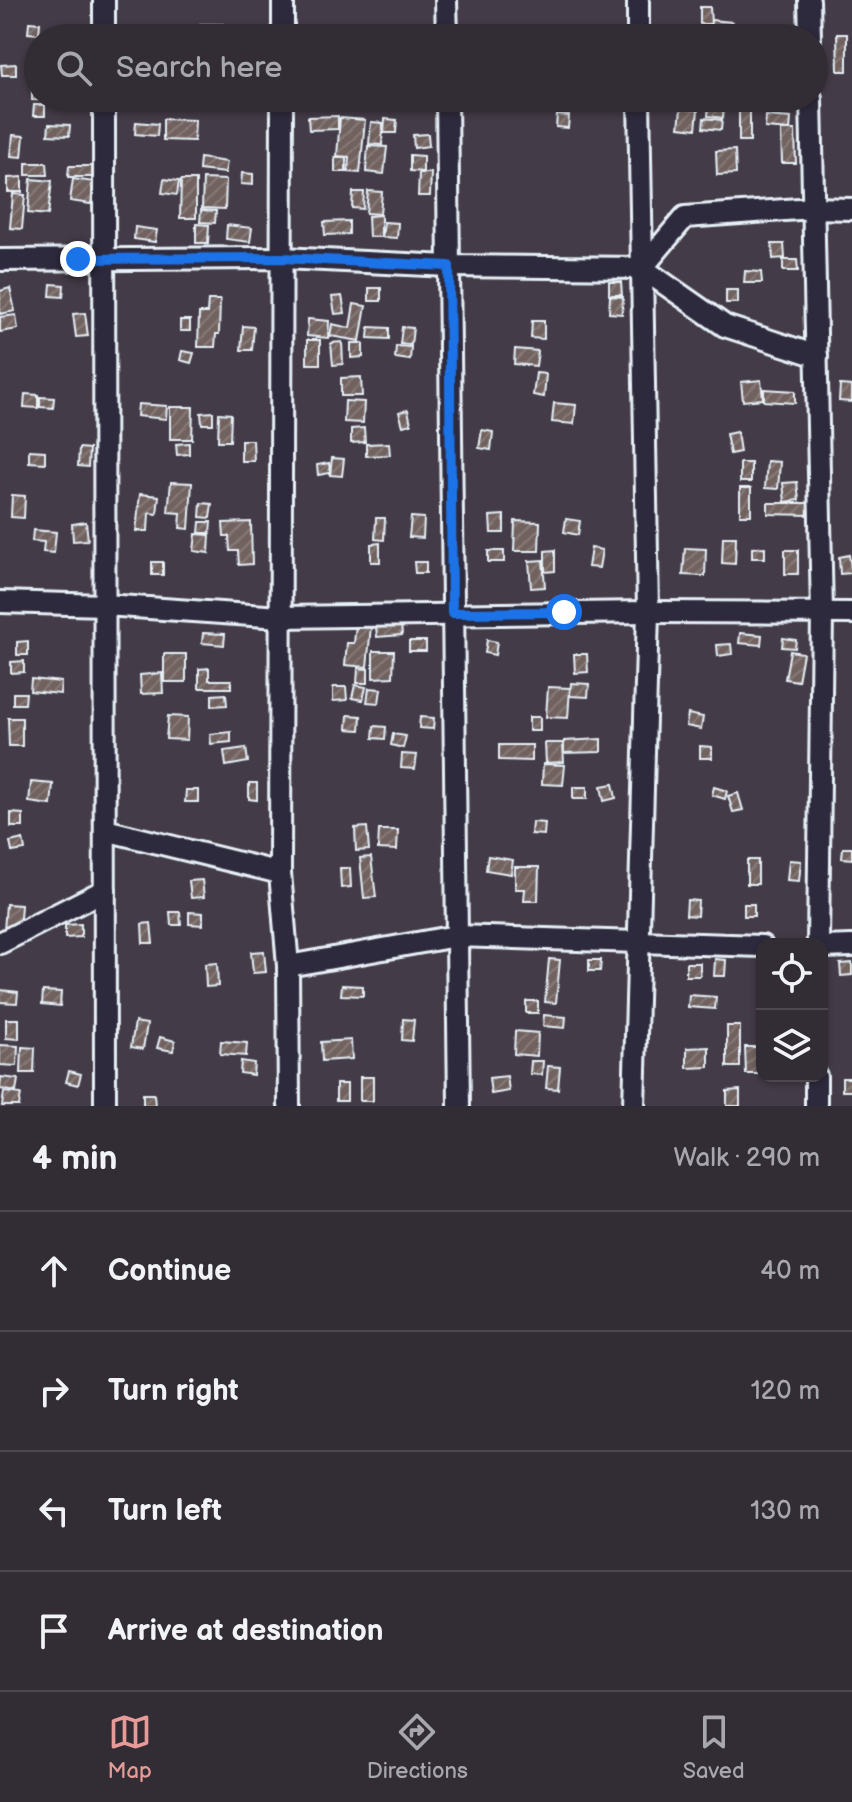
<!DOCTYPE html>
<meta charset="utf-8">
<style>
:root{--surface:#322c35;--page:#3d3841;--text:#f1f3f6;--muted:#a8a7ad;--line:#4d4850;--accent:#e69b98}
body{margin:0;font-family:"Balsamiq Sans",sans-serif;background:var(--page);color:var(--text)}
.controls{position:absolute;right:24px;bottom:24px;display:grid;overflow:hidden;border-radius:16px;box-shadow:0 2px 6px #0004}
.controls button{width:72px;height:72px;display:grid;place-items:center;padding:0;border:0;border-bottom:2px solid var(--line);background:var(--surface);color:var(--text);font:40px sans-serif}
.stop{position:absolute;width:24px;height:24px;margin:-18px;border:6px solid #1a73e8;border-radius:50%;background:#fff}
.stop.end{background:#1a73e8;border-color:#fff;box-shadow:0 2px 8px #0008}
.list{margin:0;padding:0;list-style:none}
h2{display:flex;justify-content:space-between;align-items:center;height:104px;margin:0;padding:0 32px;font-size:34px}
h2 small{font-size:26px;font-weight:400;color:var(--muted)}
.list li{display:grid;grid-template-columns:52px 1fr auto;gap:24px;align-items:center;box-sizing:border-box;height:120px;padding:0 32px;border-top:2px solid var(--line)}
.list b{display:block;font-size:30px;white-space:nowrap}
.list em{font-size:26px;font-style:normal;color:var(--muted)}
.icon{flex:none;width:44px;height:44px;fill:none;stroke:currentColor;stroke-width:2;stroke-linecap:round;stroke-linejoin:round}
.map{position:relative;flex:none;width:852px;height:1106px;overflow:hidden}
.search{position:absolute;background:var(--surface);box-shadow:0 2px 6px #0004;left:24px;right:24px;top:24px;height:88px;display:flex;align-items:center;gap:20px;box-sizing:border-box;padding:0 28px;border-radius:44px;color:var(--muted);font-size:30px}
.sheet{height:584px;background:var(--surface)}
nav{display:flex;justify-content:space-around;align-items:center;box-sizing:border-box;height:112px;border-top:2px solid var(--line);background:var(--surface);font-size:22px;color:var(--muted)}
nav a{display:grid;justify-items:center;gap:4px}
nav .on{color:var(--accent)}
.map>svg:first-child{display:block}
</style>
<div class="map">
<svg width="852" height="1106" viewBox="0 0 852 1106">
<defs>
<pattern id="building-hatch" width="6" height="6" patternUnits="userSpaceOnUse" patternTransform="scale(2)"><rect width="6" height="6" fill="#71625f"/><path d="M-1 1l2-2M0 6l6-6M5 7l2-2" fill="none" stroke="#857977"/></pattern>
</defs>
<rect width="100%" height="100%" fill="#433b47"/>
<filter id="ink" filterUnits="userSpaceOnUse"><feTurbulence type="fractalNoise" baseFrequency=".0125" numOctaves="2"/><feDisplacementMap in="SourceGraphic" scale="16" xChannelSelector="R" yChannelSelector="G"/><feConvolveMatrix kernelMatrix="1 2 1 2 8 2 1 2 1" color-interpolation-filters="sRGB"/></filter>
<g filter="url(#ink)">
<!-- building -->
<g fill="url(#building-hatch)" stroke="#e8f1f8" stroke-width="2">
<path d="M700 7H710L711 24H700Z"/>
<path d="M711 20 732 22 731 38H710Z"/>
<path d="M29 22 40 23 39 34 28 33Z"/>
<path d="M200 24H223V38H199Z"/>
<path d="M340 33 364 34V38H340Z"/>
<path d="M837 34H847V71H838Z"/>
<path d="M16 64V75H2L1 65Z"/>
<path d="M32 90H38V98H55V101L32 100Z"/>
<path d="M555 98H569L568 113 554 111Z"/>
<path d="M709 104 724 105 723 118 708 116Z"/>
<path d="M34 105H45V116H33Z"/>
<rect x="739" y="107" width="11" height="34"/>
<path d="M681 109 698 110 696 129 679 127Z"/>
<path d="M557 115 569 116 568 128 556 127Z"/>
<path d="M338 116V129L309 130 308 117Z"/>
<path d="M766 116 791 118 790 130 765 128Z"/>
<path d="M340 118 365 120 360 173 348 172 349 157 337 156Z"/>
<path d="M704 118 722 120 721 130 703 128Z"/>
<path d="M163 119 195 120 194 141 163 140Z"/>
<path d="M385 119 397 120 396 133H384Z"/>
<path d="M136 122 158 124 157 136 135 134Z"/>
<path d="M371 122 383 123 382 145 369 144Z"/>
<path d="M49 124 70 125 69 136 48 135Z"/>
<path d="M781 130H795L796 163H782Z"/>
<path d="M428 134 429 146 414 148 413 135Z"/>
<path d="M13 135 24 136 22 157 11 156Z"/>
<path d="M368 146 387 147 384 174 366 172Z"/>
<path d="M735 150 736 174 717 175 716 151Z"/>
<path d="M410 155 423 156V172L410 171Z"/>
<path d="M200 158 227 162 225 173 199 170Z"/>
<rect x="335" y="158" width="11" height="14"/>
<path d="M26 163H47L48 175H26Z"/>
<path d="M69 166H93V177H68Z"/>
<path d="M242 173 253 174V185L241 184Z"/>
<path d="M419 173H431L430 196H418Z"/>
<path d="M22 177V192H8V178Z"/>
<path d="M31 179 52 181 48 215 28 213Z"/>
<path d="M73 179 94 182 91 204 70 201Z"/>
<path d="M164 179 179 181 177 195 162 193Z"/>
<path d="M203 179 226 180 225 209 202 208Z"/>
<path d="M181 180H196V218H180Z"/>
<path d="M368 191 382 192 380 214 366 213Z"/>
<path d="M353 192H364L363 209 352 208Z"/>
<path d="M13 194 25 195 22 229 10 228Z"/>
<path d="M201 210 216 211 215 223 200 222Z"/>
<path d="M381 215V237H369L368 216Z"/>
<path d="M349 221V234L325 235 324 222Z"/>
<path d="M384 222 398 223 397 238 382 237Z"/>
<path d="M196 224 209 225 208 243H196Z"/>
<path d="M227 225 252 228 250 242 226 239Z"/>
<path d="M135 227 157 230 155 242 134 239Z"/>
<path d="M772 244H784L785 258 773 259Z"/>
<path d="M783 260H797L798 271H783Z"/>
<path d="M745 271 761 272 762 283H744Z"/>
<path d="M609 282H621L622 295H609Z"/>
<path d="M51 284 64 285 63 297 50 296Z"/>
<path d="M10 288 15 311 0 314V291Z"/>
<rect x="369" y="288" width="12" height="13"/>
<rect x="726" y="290" width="12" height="13"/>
<path d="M342 296 345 313 335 314 332 297Z"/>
<path d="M610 296 623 297 622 314 609 313Z"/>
<path d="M208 300H220L219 334H216L215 347H198L199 313H207Z"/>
<path d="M354 304 366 306 360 341 330 336 332 324 350 328Z"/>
<path d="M85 313 88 336 76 337 73 314Z"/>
<path d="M16 315 18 329 0 332V317Z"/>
<path d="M308 319 329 321 328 338 307 336Z"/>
<rect x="180" y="320" width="10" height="11"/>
<path d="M532 321H544V339L531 338Z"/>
<path d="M243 326 254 327 252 350H241Z"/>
<path d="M369 327 389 328V339L368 338Z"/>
<path d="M402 327 413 328 411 345 400 344Z"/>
<rect x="307" y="340" width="13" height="24"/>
<path d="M342 342 343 364 333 365 331 343Z"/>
<path d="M351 343H363V357L351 358Z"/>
<path d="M396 346 411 347 410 360 395 358Z"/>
<path d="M515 349 538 351 536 366 514 364Z"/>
<path d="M182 351 194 353 191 363 180 360Z"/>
<path d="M536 373 546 374 544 397 533 395Z"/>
<path d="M361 377 362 396H341V378Z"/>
<path d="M761 380 763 399 743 401 741 382Z"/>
<path d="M840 385 852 386V402L839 401Z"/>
<path d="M764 389 795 391V403L764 401Z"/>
<path d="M25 394 38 395V408L24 407Z"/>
<path d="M40 397 54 398 53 408 40 407Z"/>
<path d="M345 401 364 402 363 423 344 422Z"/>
<path d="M554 403 576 405 574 424 552 422Z"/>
<path d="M138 404 167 406 166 419 137 416Z"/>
<path d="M170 407H193L192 439H170Z"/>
<path d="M408 410 411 424 403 426 399 412Z"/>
<path d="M213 412V424H202L201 413Z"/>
<path d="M219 413 231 414 230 441H218Z"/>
<path d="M364 428 365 442 351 443V429Z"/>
<path d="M482 430 493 432 491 450 479 448Z"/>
<path d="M737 432 740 452 730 454 726 434Z"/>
<path d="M241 440H253L254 461H241Z"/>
<path d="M189 443V454L177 455 176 444Z"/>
<path d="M389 443 390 455 366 456V444Z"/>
<path d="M79 448 89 449 88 467 78 466Z"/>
<path d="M29 450 45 451V463L29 462Z"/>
<path d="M332 458 344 459 342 476 330 475Z"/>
<path d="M767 461 780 462 778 489 765 488Z"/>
<path d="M329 463 330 473 318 475 317 465Z"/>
<rect x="740" y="463" width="11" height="19"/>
<path d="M171 482 192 483 189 529 180 528 181 513 168 512Z"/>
<path d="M797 482 799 500 785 502 783 483Z"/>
<rect x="740" y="488" width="11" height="27"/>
<path d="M140 494 159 496 157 514 149 513 148 531H136Z"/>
<path d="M12 495 25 496 24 518 11 517Z"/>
<path d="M201 503 212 504 210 518 200 517Z"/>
<path d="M768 503H809V515L768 514Z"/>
<path d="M504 515V533H491L490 516Z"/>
<path d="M411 517 424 518 423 538 409 537Z"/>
<path d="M376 518H385L384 540 375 539Z"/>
<path d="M566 519 580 521 578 535 564 532Z"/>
<path d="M515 521 540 522 539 551H514Z"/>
<path d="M86 522 88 540 73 541 72 524Z"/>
<path d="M200 522H211L210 533H199Z"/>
<path d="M251 522 252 564 239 565 238 551H230L229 536H224L223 523Z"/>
<path d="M33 530 56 532 54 553 43 552 44 542 32 541Z"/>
<path d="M196 534 210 535 209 553 194 551Z"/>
<path d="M723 537H736L735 564 722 563Z"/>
<path d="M380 543V562H371V544Z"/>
<path d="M765 547V558H752V548Z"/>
<path d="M591 548 602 550 599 568 588 567Z"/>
<path d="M685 548 706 549 705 576 683 575Z"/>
<path d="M555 550V571L545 572V551Z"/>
<rect x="785" y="550" width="13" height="24"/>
<rect x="488" y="551" width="16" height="11"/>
<path d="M849 555 852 573 840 574 839 557Z"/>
<path d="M543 560 545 587 531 588 529 561Z"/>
<rect x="152" y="562" width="11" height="13"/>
<path d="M414 562H426V573H415Z"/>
<path d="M401 624 402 635 377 637 376 626Z"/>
<path d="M356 625 371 626 367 667 345 665 347 643H354Z"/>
<path d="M203 633 225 634 224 645 202 643Z"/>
<path d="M740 633 762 635 761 645 739 643Z"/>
<path d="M783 638 796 640 795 648 782 647Z"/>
<path d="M487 640 497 642 495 655 485 653Z"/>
<path d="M28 641V655H17V642Z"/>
<rect x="409" y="641" width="17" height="10"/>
<path d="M731 644 732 654 718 656 717 645Z"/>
<path d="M373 651H394L393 677 373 678Z"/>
<path d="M790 651 803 653 798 681 785 679Z"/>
<rect x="164" y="654" width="22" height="28"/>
<path d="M574 654H587L588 672 575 673Z"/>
<path d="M24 661V672L11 673V662Z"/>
<path d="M209 668V680H231V688H199V669Z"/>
<path d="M358 668 368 669V683H357Z"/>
<path d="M162 673 163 693 141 694 140 675Z"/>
<path d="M31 679 61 682 60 694 30 691Z"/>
<path d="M571 683 589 684 588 697 570 696Z"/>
<path d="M355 685 366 687 363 700 352 698Z"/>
<path d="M333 687H346L347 700 333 701Z"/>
<path d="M548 687 570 688 568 718 546 717Z"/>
<path d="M369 688 381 689 379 703 367 702Z"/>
<path d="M13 693H26L25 704H13Z"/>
<path d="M226 694 227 705 212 706V695Z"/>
<path d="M688 714 703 717 701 729 686 726Z"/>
<path d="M348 715 361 716 360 730 347 729Z"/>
<path d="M168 716 188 717 187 740 166 739Z"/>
<path d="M420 717 434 718 433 729 419 728Z"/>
<rect x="529" y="717" width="11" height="14"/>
<path d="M8 718H22V746H9Z"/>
<path d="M374 726 386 727 385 739 373 738Z"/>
<path d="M231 732V742L211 744 210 734Z"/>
<path d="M393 734 406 736 403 748 391 745Z"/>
<path d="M601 739V752L564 753V741Z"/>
<path d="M545 743H563L564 762 546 763Z"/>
<path d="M499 745H532V761L499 760Z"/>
<path d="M700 746 712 747V758H700Z"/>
<path d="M246 748 248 762 226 766 224 751Z"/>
<path d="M402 754 417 755 415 769 401 768Z"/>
<path d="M543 764 565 765 563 785 542 784Z"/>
<path d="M31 782 53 784 51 805 29 802Z"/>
<path d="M249 783H257V800L249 799Z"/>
<path d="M613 784 616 798 604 801 601 786Z"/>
<rect x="573" y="787" width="14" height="12"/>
<path d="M714 787 727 791 725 799 712 795Z"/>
<path d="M186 790H198V802H185Z"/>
<path d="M738 793 743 810 733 812 728 796Z"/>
<path d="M11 813 23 814V827H11Z"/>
<path d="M532 822 545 823 544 835 531 834Z"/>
<path d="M367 827 369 850 356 851 355 828Z"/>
<path d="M379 830H398L397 850 378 849Z"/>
<path d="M23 839 25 850 12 852 10 842Z"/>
<path d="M843 848H852V859L842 858Z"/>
<path d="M488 856 513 860 511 874 486 870Z"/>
<path d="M371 857 376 897 364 898 360 858Z"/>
<rect x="747" y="860" width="11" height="24"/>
<path d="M789 860 801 861 799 881 787 880Z"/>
<path d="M515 867H539L538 901H524L525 889H515Z"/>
<path d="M340 868H350L351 887 341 888Z"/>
<path d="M202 880 204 897 191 898 189 881Z"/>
<path d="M687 900 698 901 697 916 686 915Z"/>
<path d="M6 904 21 905 19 932 4 931Z"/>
<rect x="744" y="904" width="10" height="12"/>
<path d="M170 912H180L181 925H171Z"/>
<path d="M189 912 203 913V925L189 924Z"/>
<path d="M151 923 153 943H143L142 924Z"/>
<path d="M81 924V937L65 938V925Z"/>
<path d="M264 951 266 972 253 973 251 952Z"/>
<path d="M549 959 560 960 556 1003 545 1002Z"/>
<path d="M715 959 726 960 725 976H714Z"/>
<path d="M589 960H601L600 971H589Z"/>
<path d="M217 963 218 986 206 987 205 964Z"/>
<rect x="686" y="963" width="14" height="13"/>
<path d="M852 963V975L841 976 840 964Z"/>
<path d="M342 985 363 986V996L341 995Z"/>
<path d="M0 990 18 992 17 1003 0 1002Z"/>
<path d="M43 991 61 992 60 1006 42 1004Z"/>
<path d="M689 995 716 997 715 1009 688 1007Z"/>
<rect x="526" y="1001" width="12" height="12"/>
<path d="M544 1015 566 1017 565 1028 543 1026Z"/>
<path d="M6 1019H19V1039L6 1038Z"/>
<path d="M403 1019 414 1020 412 1041 402 1040Z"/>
<path d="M135 1022 147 1024 143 1049 131 1047Z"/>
<rect x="727" y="1026" width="13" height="41"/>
<path d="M515 1031 538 1033 537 1056 514 1054Z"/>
<path d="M160 1037 175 1041 173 1051 157 1048Z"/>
<path d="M351 1040 352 1059 322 1061 321 1042Z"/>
<path d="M221 1041 247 1043 246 1056 220 1054Z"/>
<path d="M0 1045 18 1046 17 1066 0 1065Z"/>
<path d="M22 1047 35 1048 34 1073H21Z"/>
<path d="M709 1047V1067L687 1068V1048Z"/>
<path d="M745 1047H758L759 1074H746Z"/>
<path d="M241 1061 254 1063 253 1075 240 1073Z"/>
<path d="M531 1061H543L542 1075 530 1074Z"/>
<path d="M548 1066 560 1067 558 1089 546 1088Z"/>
<path d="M69 1071 81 1074 78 1085 66 1082Z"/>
<path d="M507 1076 509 1091 491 1094 489 1078Z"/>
<path d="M1 1077 18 1079 16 1092 0 1089Z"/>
<rect x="360" y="1077" width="13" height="24"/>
<rect x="842" y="1078" width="10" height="13"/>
<rect x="336" y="1084" width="11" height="17"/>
<path d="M740 1090V1106H727V1091Z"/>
<path d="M4 1092 21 1094 19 1106H2Z"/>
<path d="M143 1094H154L155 1106H143Z"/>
</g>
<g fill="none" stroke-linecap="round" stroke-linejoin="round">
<!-- minor casing -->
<g stroke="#e8f1f8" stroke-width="26">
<g id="minor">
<path d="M104 0V38"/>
<path d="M446 0 447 38"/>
<path d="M638 0V38"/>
<path d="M809 0 810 38"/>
<path d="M283 38V0"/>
<path d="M104 98 105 1106"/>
<path d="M282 98 280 873 288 966 289 1106"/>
<path d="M447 98 459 1106"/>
<path d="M811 98 822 614 818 944"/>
<path d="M0 260 282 258 449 266 642 268 685 217 813 208 852 209"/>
<path d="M642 268 725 326 817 356"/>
<path d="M0 602 105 605 280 617 648 612 852 613"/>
<path d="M105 830 280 873"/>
<path d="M0 943 105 890"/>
<path d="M822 947 852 946"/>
<path d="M288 966 456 936 762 946"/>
<path d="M634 1106 648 612 639 98"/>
<path d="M816 1106V1076"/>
</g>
</g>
<!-- minor -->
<use href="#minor" stroke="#2f2a3d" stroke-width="20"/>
</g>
</g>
<g fill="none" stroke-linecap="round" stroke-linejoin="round" filter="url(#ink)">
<!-- route -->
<path stroke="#1a73e8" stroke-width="10" d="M78 259 282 258 449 266 452 613 564 612"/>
</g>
</svg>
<div class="controls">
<button><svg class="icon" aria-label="locate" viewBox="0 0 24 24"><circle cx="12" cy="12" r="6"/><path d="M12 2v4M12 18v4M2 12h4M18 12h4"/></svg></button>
<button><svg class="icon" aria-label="layers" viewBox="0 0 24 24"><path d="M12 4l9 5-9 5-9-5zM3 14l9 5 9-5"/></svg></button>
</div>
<div class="stop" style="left:564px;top:612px"></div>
<div class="stop end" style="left:78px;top:259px"></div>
<div class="search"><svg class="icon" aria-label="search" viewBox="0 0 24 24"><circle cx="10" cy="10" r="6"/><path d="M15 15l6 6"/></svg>Search here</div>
</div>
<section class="sheet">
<h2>4 min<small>Walk · 290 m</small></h2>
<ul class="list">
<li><svg class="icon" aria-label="ahead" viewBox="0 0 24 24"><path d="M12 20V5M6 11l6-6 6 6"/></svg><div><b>Continue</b></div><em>40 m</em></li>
<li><svg class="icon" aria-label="right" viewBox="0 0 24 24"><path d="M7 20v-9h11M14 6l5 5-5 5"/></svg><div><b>Turn right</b></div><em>120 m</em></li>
<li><svg class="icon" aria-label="left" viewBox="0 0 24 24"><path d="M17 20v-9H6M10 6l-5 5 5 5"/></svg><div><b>Turn left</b></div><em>130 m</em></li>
<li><svg class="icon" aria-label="arrive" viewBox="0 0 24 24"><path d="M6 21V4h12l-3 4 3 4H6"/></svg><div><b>Arrive at destination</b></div></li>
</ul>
</section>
<nav>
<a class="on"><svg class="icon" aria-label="map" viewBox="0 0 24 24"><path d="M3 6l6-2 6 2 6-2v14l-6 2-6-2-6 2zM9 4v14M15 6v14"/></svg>Map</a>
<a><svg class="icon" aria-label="directions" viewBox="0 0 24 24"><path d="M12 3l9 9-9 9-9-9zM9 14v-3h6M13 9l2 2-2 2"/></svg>Directions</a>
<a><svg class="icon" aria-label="saved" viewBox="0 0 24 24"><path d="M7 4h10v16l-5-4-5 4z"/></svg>Saved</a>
</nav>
